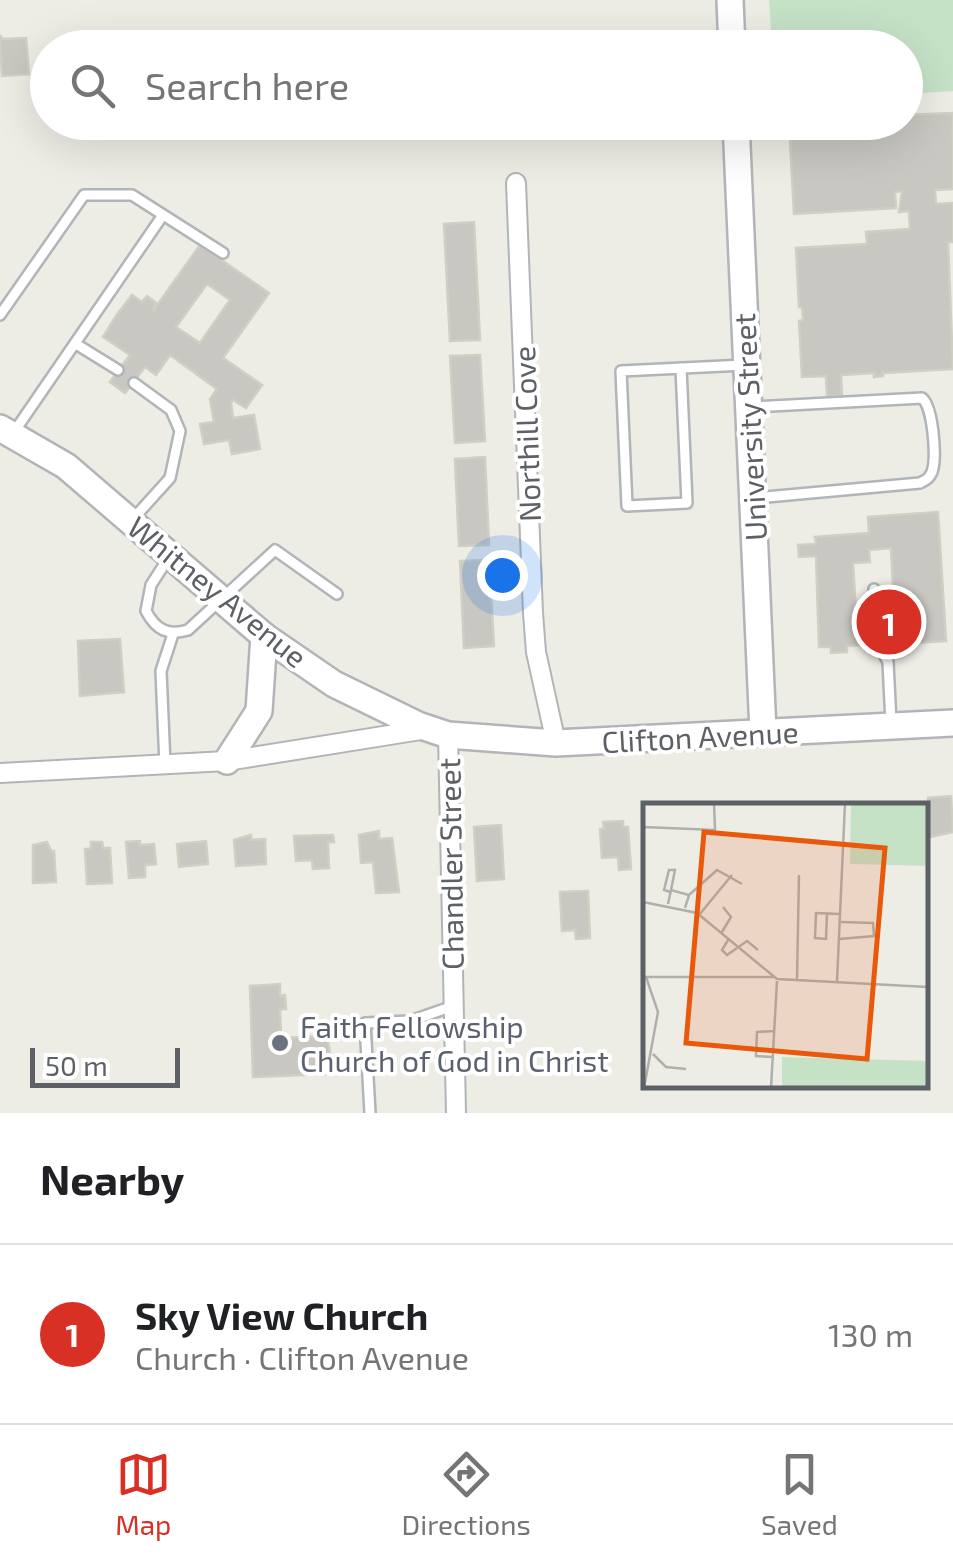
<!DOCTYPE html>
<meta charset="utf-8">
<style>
:root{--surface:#fff;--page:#f2f2f2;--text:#202124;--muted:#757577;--line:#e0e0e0;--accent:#d93025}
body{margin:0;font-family:"Exo 2",sans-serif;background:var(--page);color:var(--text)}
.scale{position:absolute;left:30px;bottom:25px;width:150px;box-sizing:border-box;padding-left:10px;border:5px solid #5d6064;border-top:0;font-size:28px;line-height:35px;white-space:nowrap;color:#5d6064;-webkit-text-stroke:8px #fff;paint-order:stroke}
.you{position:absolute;left:502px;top:575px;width:35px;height:35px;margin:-25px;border:8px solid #fff;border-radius:50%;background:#1a73e8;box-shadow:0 0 0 15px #1a73e833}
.badge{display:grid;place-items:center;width:65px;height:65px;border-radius:50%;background:var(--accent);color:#fff;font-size:32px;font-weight:700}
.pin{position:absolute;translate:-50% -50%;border:5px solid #fff;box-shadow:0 2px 10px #0006}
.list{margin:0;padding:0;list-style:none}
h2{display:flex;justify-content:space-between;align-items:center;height:130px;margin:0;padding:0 40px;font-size:42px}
h2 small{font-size:32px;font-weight:400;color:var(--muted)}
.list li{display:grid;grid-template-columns:65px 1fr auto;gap:30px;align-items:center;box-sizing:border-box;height:180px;padding:0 40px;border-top:2px solid var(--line)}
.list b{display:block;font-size:38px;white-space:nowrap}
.list p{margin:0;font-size:32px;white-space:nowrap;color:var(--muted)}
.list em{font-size:32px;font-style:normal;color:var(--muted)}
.icon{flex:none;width:55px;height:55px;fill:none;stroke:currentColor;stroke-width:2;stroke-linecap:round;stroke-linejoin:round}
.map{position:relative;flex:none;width:953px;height:1113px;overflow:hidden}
.search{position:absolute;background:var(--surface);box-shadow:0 10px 40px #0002;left:30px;right:30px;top:30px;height:110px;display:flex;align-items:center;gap:25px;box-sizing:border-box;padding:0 35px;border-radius:55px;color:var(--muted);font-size:38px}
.sheet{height:310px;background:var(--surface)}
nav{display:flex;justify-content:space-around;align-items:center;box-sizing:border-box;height:140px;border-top:2px solid var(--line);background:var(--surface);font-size:28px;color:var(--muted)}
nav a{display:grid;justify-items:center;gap:5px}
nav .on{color:var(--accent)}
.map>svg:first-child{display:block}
</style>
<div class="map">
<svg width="953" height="1113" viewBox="0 0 953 1113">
<rect width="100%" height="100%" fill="#edece5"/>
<!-- green -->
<path fill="#c5e2c7" d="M769 0H953V91L906 94V48L772 47Z"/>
<!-- building -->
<g fill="#c9c7c2" stroke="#d1cec4" stroke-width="2.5" fill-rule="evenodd">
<path d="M0 36 3 39 26 38 29 74 2 76Z"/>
<path d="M953 113V189L935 190 936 204 953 203V242H948L953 369 883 373V376L874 377V373L841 375 842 396H827L826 376 802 377 799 321 803 320 802 307H799L796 248 867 244 866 232 910 229 909 211 899 212 902 191 895 192 896 208 794 214 789 122H906V115Z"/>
<path d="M474 222 480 340 450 341 444 224Z"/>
<path d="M200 245 269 293 223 358 262 385 246 408 233 400 231 403 233 418 254 415 260 449 232 454 229 440 204 444 200 424 214 422 210 399 217 389 170 355 156 375 145 367 125 393 110 382 130 355 103 337 116 316 132 295 142 302 147 296 156 303 153 311ZM207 284 230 300 200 343 176 327Z"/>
<path d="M480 355 485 441 455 443 450 356Z"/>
<path d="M485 457 489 545 459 546 455 459Z"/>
<path d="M938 512 946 641 896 644 891 548 869 550 870 562 853 563 858 645 847 646V652L831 653V647H819L816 556 799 557 798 545 816 544 815 537 869 533 868 517Z"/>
<path d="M489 560 494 646 464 648 460 561Z"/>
<path d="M120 639 124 692 80 696 78 641Z"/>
<path d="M951 796 953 832 926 838 928 798Z"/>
<path d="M623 821V827H628L631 869 619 870 618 857 602 858 600 829H604L603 822Z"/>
<path d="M501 825 504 879 477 881 474 827Z"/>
<path d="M379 831V839L392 838 399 892 376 893 373 862 361 863 359 835Z"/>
<path d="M251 835V840L265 839 266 864 236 866 234 840Z"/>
<path d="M333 835 334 842H328L329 868 313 869 312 860 296 861 294 836Z"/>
<path d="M140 841V845L154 844 156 864 145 865V877L129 878 126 842Z"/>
<path d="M206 841 208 864 179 867 177 844Z"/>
<path d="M47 842 51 851H54L56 882 33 883V845Z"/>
<path d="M91 842H102L103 848H110L112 883 87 884 85 849H91Z"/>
<path d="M588 891 590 938 576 939 575 930 562 931 560 892Z"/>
<path d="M280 984V996L285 995 286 1009H280L281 1038 327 1036 331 1059H328V1074L253 1077 250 986Z"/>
</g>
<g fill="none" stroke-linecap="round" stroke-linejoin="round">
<!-- lane casing -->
<g stroke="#b2b5b8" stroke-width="14">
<g id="lane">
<path d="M0 315 84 195H132L223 253"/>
<path d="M76 344 118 370"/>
<path d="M681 368 687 503 627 506 621 371 744 365"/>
<path d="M753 407 922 398C933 407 937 457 932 472 928 480 927 479 920 483L755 498"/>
<path d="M14 432 163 215"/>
<path d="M133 519 170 478 180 431 171 410 134 383"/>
<path d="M169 557 151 585 146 611C156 630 168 636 188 630L275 550 337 594"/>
<path d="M874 589 877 642 888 662 891 723"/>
<path d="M165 765 161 671 173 634"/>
<path d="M370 1113 365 1023 410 1021 453 1006"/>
</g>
</g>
<!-- street casing -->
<g stroke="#b2b5b8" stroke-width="22">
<g id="street">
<path d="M516 183 533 613 536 652 556 743"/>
<path d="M448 735 456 1113"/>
<path d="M0 773 227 761 427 729"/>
</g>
</g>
<!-- secondary casing -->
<g stroke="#b2b4b8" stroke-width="30">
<g id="secondary">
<path d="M730 0 732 48"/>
<path d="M736 122 763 732"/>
<path d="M0 428 66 466 264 636 334 684 418 725 448 735 556 743 953 723"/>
<path d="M227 761 259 711 264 636"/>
</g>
</g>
<!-- lane -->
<use href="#lane" stroke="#fff" stroke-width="9"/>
<!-- street -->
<use href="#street" stroke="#fff" stroke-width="18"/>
<!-- secondary -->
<use href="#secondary" stroke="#fff" stroke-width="25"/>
</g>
<!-- markers -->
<circle fill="#6b7280" stroke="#fff" stroke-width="4" cx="280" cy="1043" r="10"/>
<g text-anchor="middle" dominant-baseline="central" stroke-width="8" stroke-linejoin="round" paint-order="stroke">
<!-- street labels -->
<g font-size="30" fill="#5d6064" stroke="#fff">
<text transform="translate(749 427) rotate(-93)">University Street</text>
<text transform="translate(526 434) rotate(-92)">Northill Cove</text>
<text transform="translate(218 591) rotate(39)">Whitney Avenue</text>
<text transform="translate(700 736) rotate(-3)">Clifton Avenue</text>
<text transform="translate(450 864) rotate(-91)">Chandler Street</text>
</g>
<!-- worship labels -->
<g font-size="30" fill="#5b616d" stroke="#fff" text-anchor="start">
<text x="300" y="1026">Faith Fellowship<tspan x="300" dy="34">Church of God in Christ</tspan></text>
</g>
</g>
<!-- overview -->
<g transform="translate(643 803)">
<rect width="285" height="285" fill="#edece5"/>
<path d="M208 0H285V63L207 61ZM139 254 285 258V285H139Z" fill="#c5e2c7"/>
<path fill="none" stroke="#afb0ad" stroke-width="2.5" d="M0 24 72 27 71 0M27 89 21 87 26 67H32L28 87M46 92 74 67 99 81M0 99 54 110 134 176 285 184M25 101 28 87 46 92 42 105M184 110 183 136 172 135 173 110 197 111M56 112 89 72M79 129 88 114 80 104M196 136 231 133 230 120 198 119M85 137 79 147 84 152 104 138 115 147M0 174H131M154 176 156 72M194 178 202 0M10 251 23 264 43 266M129 254 113 253 114 229 131 228M1 285 15 209 3 174M128 285 134 178"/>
<path fill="#e8590c" fill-opacity="0.15" stroke="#e8590c" stroke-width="5" d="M61 29 242 45 224 256 43 240Z"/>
<rect width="285" height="285" fill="none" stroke="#5d6064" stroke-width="5"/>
</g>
</svg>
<div class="scale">50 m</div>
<div class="you"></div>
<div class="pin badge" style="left:889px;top:622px">1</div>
<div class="search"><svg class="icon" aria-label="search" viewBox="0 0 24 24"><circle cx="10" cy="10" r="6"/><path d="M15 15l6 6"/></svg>Search here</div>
</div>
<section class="sheet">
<h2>Nearby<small></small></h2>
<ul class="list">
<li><span class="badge">1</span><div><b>Sky View Church</b><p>Church · Clifton Avenue</p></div><em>130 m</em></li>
</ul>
</section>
<nav>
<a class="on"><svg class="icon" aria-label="map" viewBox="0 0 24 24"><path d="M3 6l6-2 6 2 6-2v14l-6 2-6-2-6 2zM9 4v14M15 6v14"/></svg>Map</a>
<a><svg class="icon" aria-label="directions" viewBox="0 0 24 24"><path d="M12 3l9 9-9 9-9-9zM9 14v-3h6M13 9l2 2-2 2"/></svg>Directions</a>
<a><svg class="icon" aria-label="saved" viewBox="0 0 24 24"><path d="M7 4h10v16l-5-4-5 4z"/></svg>Saved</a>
</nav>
